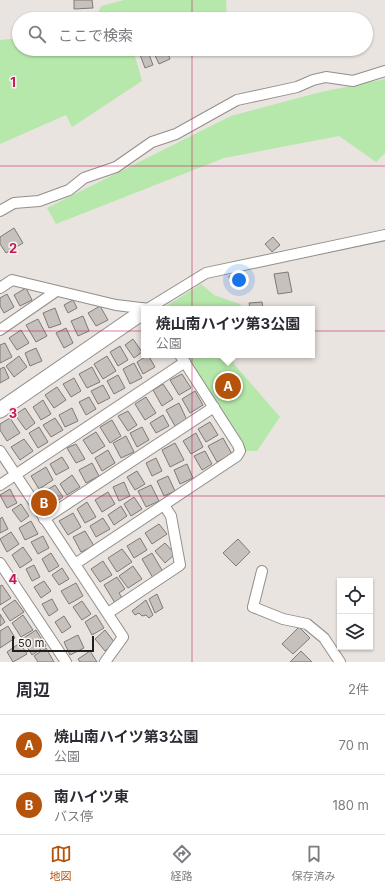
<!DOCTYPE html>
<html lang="ja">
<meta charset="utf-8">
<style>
:root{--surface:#fff;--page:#f7f7f7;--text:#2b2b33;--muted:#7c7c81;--line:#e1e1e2;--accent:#b45309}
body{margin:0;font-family:Inter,"Noto Sans JP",sans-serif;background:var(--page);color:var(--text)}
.controls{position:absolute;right:12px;bottom:12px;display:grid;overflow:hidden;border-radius:0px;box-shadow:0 1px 3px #0004}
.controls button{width:36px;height:36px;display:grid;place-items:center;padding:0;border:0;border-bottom:1px solid var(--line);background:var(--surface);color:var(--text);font:20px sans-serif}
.scale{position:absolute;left:12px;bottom:10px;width:82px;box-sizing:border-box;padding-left:4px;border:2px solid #211f1e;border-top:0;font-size:11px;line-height:14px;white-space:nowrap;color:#211f1e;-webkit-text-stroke:3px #f8f2ed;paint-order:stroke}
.you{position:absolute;left:239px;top:280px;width:14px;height:14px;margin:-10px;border:3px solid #fff;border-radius:50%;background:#1a73e8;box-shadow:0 0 0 6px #1a73e833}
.badge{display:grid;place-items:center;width:26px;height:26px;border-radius:50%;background:var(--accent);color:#fff;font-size:13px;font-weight:700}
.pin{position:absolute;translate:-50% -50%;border:2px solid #fff;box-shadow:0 1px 4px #0006}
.popup{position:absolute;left:141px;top:306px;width:174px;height:52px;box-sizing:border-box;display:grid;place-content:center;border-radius:0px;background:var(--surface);filter:drop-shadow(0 1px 3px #0005);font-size:13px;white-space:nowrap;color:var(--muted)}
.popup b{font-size:15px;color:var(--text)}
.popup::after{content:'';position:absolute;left:50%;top:100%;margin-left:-8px;border:8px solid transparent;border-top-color:var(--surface)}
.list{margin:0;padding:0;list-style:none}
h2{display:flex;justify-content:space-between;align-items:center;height:52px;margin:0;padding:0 16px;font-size:17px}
h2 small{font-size:13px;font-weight:400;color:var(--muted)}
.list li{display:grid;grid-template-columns:26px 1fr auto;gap:12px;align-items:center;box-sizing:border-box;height:60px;padding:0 16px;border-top:1px solid var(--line)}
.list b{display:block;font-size:15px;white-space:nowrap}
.list p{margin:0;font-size:13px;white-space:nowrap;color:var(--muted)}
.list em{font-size:13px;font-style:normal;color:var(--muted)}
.icon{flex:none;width:22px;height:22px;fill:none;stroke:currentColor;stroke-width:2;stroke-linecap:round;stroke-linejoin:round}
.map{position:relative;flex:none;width:385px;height:662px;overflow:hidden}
.search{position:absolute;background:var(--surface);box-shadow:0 1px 3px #0004;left:12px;right:12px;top:12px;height:44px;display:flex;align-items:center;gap:10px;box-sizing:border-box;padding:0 14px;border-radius:22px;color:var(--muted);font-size:15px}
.sheet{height:172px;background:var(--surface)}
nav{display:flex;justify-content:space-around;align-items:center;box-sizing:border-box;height:56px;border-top:1px solid var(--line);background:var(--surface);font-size:11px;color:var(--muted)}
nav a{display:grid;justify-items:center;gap:2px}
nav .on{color:var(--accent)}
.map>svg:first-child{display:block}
</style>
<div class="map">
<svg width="385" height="662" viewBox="0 0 385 662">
<rect width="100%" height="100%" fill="#eae4e0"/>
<!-- green -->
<g fill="#b5e8aa">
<path d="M124 0H226L227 17 226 19H95L101 6Z"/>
<path d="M19 38V49H133L142 81 72 127 66 115 0 144V40Z"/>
<path d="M385 79V153L376 162 339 136 224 158 56 224 47 208 231 116 321 92Z"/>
<path d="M201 284 214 295 240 304 243 309H162Z"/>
<path d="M186 355H233L234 364 280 417 257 451H240Z"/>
</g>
<!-- building -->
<g fill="#c7c1bd" stroke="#7f7a76">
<path d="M74 0H92L93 8 74 9Z"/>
<path d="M147 49 153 65 145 68 139 52Z"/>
<path d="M152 49H166L170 59 159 64Z"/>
<path d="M14 228 23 243 6 253 0 244V237Z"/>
<path d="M273 237 280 245 272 252 265 244Z"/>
<path d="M288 272 292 292 278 294 274 274Z"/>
<path d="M240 275 241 283 230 284 229 276Z"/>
<path d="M26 288 32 300 20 306 14 295Z"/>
<path d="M7 294 14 307 4 313 0 306V298Z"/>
<path d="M73 300 77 308 68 313 64 305Z"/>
<path d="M262 302 263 309H250L249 303Z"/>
<path d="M100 306 108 320 96 326 88 313Z"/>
<path d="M55 308 61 324 49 328 43 313Z"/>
<path d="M83 316 89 331 78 336 71 321Z"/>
<path d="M38 319 47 336 36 342 26 325Z"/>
<path d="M66 328 73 343 64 348 56 333Z"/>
<path d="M21 330 29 343 17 350 9 338Z"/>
<path d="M133 339 142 352 134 358 125 345Z"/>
<path d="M5 343 12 357 0 363V345Z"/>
<path d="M120 346 128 360 118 366 110 352Z"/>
<path d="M36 348 42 361 30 366 25 353Z"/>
<path d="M148 355 155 367 143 374 137 362Z"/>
<path d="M19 356 27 367 14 377 6 366Z"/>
<path d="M107 356 116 371 103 379 94 364Z"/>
<path d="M134 363 142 378 130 384 123 369Z"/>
<path d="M4 367 9 378 0 383V369Z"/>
<path d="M92 367 100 382 87 388 79 374Z"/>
<path d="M182 374 191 388 179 395 170 380Z"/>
<path d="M118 375 125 388 114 394 107 381Z"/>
<path d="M74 378 81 391 71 397 63 384Z"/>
<path d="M163 384 173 399 162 406 153 390Z"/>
<path d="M103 385 110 398 98 404 91 391Z"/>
<path d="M57 387 66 400 54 408 45 395Z"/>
<path d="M195 391 203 405 190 413 182 399Z"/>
<path d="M89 397 96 409 86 415 79 402Z"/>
<path d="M146 397 156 413 145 420 135 404Z"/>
<path d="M43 400 51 414 41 420 33 407Z"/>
<path d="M179 403 187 420 175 426 166 410Z"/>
<path d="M25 408 35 423 26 430 15 415Z"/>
<path d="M72 408 78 421 65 427 59 415Z"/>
<path d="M128 411 137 425 128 431 118 416Z"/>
<path d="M163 415 169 426 156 433 150 423Z"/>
<path d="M10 418 20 433 7 441 0 430V424Z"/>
<path d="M55 418 63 430 51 437 43 425Z"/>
<path d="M112 420 121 436 110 443 100 427Z"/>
<path d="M210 422 218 435 206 442 198 429Z"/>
<path d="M39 427 48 442 38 448 29 433Z"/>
<path d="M142 427 149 440 137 447 130 433Z"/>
<path d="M96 432 105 446 92 454 83 440Z"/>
<path d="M196 433 203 447 191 454 183 441Z"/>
<path d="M126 436 134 452 121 458 113 443Z"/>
<path d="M223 438 232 454 217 462 208 446Z"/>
<path d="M24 439 33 451 20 460 11 447Z"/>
<path d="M175 443 184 460 170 467 162 450Z"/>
<path d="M76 444 85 459 76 463 67 448Z"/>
<path d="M108 450 115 463 102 471 95 458Z"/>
<path d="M205 451 212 464 202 470 194 456Z"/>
<path d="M62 457 69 468 56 475 50 464Z"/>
<path d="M156 458 162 471 152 476 146 463Z"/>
<path d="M92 463 99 476 86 483 79 470Z"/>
<path d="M187 464 193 478 180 484 174 470Z"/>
<path d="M46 467 53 480 39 489 31 476Z"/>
<path d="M137 471 145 484 135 490 127 477Z"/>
<path d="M72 475 80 487 67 495 60 484Z"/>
<path d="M168 476 175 491 164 496 157 481Z"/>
<path d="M124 482 130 496 119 501 113 487Z"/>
<path d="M55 485 63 497 50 506 42 493Z"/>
<path d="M151 485 159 501 146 507 138 491Z"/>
<path d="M10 489 17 503 7 508 0 495Z"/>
<path d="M108 492 115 504 102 512 95 500Z"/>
<path d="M134 497 142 509 131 516 124 504Z"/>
<path d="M87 502 96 517 85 523 77 509Z"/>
<path d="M21 504 29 516 21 522 12 510Z"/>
<path d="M121 506 127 516 114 525 108 515Z"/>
<path d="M73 513 81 527 68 535 59 521Z"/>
<path d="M2 517 8 529 0 533V519Z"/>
<path d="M103 518 110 529 96 537 90 526Z"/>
<path d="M31 521 38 534 25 540 19 528Z"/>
<path d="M159 524 167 534 152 544 145 533Z"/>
<path d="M85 531 94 546 81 552 73 537Z"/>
<path d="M11 532 19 544 7 552 0 539Z"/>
<path d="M43 536 49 548 38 554 31 542Z"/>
<path d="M140 538 147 550 134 558 127 546Z"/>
<path d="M238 539 250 552 236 566 223 553Z"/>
<path d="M165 543 175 554 165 563 155 551Z"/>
<path d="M23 547 32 560 20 568 12 555Z"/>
<path d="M122 549 132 562 117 572 108 558Z"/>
<path d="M51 553 59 566 49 572 42 559Z"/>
<path d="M152 553 163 572 153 578 142 559Z"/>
<path d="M103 561 112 575 100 582 91 569Z"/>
<path d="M34 565 40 577 32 581 26 569Z"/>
<path d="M133 566 142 579 128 588 119 576Z"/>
<path d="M62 568 69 579 59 585 52 575Z"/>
<path d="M117 577 125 589 119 593 122 598 115 603 104 585Z"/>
<path d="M44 581 51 591 41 598 34 587Z"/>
<path d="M76 583 83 596 69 604 61 591Z"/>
<path d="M2 585 11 598 0 605V586Z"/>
<path d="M157 594 163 608 155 613 149 599Z"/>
<path d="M52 599 58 610 49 616 42 604Z"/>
<path d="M15 600 24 612 10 621 2 609Z"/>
<path d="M146 600 153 615 149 618 146 615 142 616 139 613 135 615 132 611Z"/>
<path d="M82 601 91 614 82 620 73 607Z"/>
<path d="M0 614 5 622 0 626Z"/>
<path d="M23 615 33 630 21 637 12 623Z"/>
<path d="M96 615 104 628 92 635 85 622Z"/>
<path d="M64 616 71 627 62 633 55 622Z"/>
<path d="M8 626 15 638 0 648V631Z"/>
<path d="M299 627 310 638 293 654 282 644Z"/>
<path d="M36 630 46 646 32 655 22 639Z"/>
<path d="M105 630 115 643 105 651 95 639Z"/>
<path d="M78 635 84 648 70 655 64 642Z"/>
<path d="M20 643 27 654 13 662 7 652Z"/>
<path d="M46 648 54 662H38L34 656Z"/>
<path d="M90 651 97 662H80L78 659Z"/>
<path d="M301 651 312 662H290Z"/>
</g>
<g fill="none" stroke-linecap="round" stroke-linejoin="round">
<!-- street casing -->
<g stroke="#938e8a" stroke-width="12">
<g id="street">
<path d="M0 211 14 203 39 201 69 190 84 178 116 167 152 142 176 134 237 100 297 87 313 80 326 77 353 81 385 71"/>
<path d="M0 288 12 280 116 305 149 309"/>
<path d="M149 308 206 273 385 235"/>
<path d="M0 330 55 292"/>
<path d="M0 451 123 637 105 662"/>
<path d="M0 485 185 362"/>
<path d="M44 519 214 407"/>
<path d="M0 563 66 662"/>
<path d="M75 564 237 456 240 451 238 445 180 355"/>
<path d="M262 571 253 607 283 619 307 624 324 638 340 662"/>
<path d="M108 613 180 565 171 516 164 505"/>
</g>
</g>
<!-- secondary casing -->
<g stroke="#938e8a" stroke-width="17">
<path id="secondary" d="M0 410 144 311"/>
</g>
<!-- street -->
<use href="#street" stroke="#fff" stroke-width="10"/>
<!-- secondary -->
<use href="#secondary" stroke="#fff" stroke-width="15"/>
</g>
<!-- grid -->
<path fill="none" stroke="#c2185b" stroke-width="1" stroke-opacity="0.55" d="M192 0V19M192 49V662M0 166H385M0 331H385M0 496H385"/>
<g font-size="13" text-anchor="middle" font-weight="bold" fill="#c2185b" stroke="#f8f2ed" stroke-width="3" stroke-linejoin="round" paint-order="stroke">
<text x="13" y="87">1</text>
<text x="13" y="253">2</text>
<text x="13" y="418">3</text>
<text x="13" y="584">4</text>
</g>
</svg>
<div class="controls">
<button><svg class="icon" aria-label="locate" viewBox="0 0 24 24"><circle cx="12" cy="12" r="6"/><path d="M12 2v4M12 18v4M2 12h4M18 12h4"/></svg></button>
<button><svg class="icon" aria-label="layers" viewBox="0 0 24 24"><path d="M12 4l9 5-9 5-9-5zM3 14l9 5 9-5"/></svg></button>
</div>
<div class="scale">50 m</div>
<div class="you"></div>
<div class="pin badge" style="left:228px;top:386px">A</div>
<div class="popup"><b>焼山南ハイツ第3公園</b>公園</div>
<div class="pin badge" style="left:44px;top:503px">B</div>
<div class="search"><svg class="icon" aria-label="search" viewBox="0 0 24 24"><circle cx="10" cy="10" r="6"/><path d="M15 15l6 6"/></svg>ここで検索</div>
</div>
<section class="sheet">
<h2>周辺<small>2件</small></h2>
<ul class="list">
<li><span class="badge">A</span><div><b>焼山南ハイツ第3公園</b><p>公園</p></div><em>70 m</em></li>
<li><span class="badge">B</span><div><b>南ハイツ東</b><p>バス停</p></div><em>180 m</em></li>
</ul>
</section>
<nav>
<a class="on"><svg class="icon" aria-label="map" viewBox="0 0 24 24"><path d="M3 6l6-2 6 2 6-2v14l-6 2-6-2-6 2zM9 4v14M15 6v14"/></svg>地図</a>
<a><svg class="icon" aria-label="directions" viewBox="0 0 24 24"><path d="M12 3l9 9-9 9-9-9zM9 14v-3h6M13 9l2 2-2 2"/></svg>経路</a>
<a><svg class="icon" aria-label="saved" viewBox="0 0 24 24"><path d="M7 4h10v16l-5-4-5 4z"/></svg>保存済み</a>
</nav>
